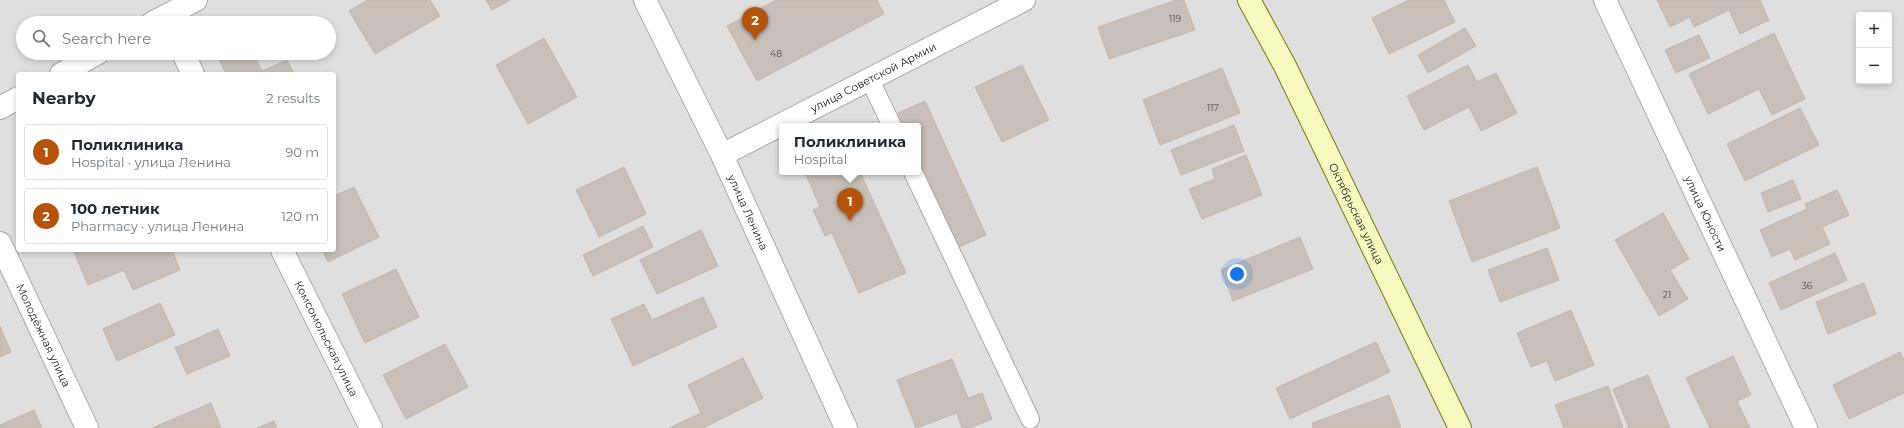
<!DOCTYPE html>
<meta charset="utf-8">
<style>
:root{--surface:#fff;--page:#f2f2f3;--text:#1f2937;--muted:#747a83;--line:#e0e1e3;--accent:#b45309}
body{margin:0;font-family:Montserrat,sans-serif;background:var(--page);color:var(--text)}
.controls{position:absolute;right:12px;top:12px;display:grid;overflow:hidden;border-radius:4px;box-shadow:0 2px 6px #0003}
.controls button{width:36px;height:36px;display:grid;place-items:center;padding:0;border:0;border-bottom:1px solid var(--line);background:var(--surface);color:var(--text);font:20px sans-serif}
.you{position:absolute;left:1237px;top:274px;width:14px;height:14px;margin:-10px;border:3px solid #fff;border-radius:50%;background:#1a73e8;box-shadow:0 0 0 6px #1a73e833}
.badge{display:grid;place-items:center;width:26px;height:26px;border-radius:50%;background:var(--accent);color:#fff;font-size:13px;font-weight:700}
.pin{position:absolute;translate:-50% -33px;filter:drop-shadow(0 1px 2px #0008)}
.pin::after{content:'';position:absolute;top:21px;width:14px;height:12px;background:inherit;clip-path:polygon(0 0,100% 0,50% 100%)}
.popup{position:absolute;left:779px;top:123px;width:142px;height:52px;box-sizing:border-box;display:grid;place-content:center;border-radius:4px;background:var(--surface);filter:drop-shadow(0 1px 3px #0005);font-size:13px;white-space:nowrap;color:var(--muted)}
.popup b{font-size:15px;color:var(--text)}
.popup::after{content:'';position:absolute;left:50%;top:100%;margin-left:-8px;border:8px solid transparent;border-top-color:var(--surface)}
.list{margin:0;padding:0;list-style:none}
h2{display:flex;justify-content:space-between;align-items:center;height:52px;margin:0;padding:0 16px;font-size:17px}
h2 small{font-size:13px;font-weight:400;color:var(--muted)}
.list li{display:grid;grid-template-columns:26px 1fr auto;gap:12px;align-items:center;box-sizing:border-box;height:56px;margin:0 8px 8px;padding:0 8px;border:1px solid var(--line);border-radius:4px}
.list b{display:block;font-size:15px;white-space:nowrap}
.list p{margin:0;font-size:13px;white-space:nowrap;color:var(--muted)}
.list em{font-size:13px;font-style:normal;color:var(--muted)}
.icon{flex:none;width:22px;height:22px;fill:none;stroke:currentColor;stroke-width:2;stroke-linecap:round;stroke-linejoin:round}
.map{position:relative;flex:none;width:1904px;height:428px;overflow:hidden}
.search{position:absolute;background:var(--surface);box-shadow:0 2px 6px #0003;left:16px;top:16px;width:320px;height:44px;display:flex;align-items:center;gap:10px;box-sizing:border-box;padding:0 14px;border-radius:22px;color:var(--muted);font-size:15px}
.panel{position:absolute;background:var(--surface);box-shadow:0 2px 6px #0003;left:16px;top:72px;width:320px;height:180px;border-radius:4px}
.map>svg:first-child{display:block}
</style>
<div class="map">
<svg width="1904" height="428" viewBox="0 0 1904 428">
<rect width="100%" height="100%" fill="#f2efe9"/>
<!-- residential -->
<path fill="#e0dfdf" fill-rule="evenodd" d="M0 0H1904V428H0ZM1859 15H1889V81H1859ZM23 23H329V53H23ZM18 74H334V250H18ZM782 126H918V172H782Z"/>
<!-- building -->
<g fill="#c7bfb8" stroke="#c4b6ab">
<path d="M368 0H430L440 16 375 54 349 11Z"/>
<path d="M486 0H510L492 10Z"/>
<path d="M776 0H877L884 14 757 81 727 26Z"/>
<path d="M1176 0H1184L1195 30 1109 59 1098 27Z"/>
<path d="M1409 0H1444L1455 22 1389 54 1372 18Z"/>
<path d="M1657 0H1760L1769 20 1740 34 1729 10 1694 27 1690 17 1670 27Z"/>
<path d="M1465 28 1476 46 1428 73 1418 55Z"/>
<path d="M1774 33 1805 99 1772 115 1759 89 1708 114 1689 74Z"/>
<path d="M1699 35 1710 58 1676 73 1665 50Z"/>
<path d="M544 38 577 97 528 124 496 65Z"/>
<path d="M216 53H253L262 71 287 60 294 74H226Z"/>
<path d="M1022 65 1049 120 1002 142 975 87Z"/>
<path d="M1468 65 1477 82 1496 73 1517 113 1481 131 1469 107 1424 130 1407 96Z"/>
<path d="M1222 68 1240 113 1160 145 1143 100Z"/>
<path d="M925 101 986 235 959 247 918 157V126H904L898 113Z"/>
<path d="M1800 108 1819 145 1745 181 1727 144Z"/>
<path d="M1234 125 1244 151 1181 175 1171 150Z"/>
<path d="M1246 155 1262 195 1202 219 1189 189 1215 179 1212 169Z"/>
<path d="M624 167 646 214 599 237 576 190Z"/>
<path d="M1537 167 1560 228 1472 262 1449 201Z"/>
<path d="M805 172H860L906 273 859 293 832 233 825 236 813 210 820 207Z"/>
<path d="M1793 180 1801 199 1768 212 1761 193Z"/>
<path d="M354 187 379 237 328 262 322 250H334V196Z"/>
<path d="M1837 190 1849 215 1822 227 1830 244 1795 260 1790 249 1772 257 1760 230 1807 209 1805 204Z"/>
<path d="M1663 213 1689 259 1670 270 1688 299 1659 316 1615 240Z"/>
<path d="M643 226 653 247 593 276 583 255Z"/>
<path d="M701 230 718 266 657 294 640 260Z"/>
<path d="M1300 237 1313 269 1233 301 1221 270Z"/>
<path d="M1547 248 1559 280 1500 302 1488 270Z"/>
<path d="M73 250H172L180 270 133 290 124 270 88 285Z"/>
<path d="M1835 253 1847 280 1781 310 1769 283Z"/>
<path d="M396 269 419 317 365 343 342 294Z"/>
<path d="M1864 283 1876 314 1828 334 1816 302Z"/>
<path d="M703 297 717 327 633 366 611 319 644 304 652 320Z"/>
<path d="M160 303 175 335 117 361 103 329Z"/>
<path d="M1571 310 1594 365 1555 381 1547 361 1531 367 1517 333Z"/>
<path d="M0 326 11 352 0 357Z"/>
<path d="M218 329 230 356 187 374 175 348Z"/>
<path d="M1376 342 1390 372 1290 419 1276 388Z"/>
<path d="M445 344 468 387 406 419 383 375Z"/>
<path d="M1900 352 1904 360V393L1849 419 1833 385Z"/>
<path d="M1733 356 1751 395 1737 401 1750 428H1710L1686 378Z"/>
<path d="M743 358 763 398 703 428H669L701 413 688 385Z"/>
<path d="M952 359 968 398 982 393 992 419 970 428H962L957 413 916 428 897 380Z"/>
<path d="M1648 375 1670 428H1629L1613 389Z"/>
<path d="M1608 386 1623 428H1564L1555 405Z"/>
<path d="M1389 395 1401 428H1313L1312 423Z"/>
<path d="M211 403 221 428H152Z"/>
<path d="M34 410 42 428H0V425Z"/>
<path d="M274 421 277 428H257Z"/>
</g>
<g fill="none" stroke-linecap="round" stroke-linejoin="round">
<!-- lane casing -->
<g stroke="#a9a9a9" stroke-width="20">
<g id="lane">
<path d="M869 78 892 126"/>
<path d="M913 172 1030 419"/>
</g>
</g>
<!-- street casing -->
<g stroke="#a9a9a9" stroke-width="24">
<g id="street">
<path id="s1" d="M645 0 722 155 846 428"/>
<path id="s2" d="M1605 0 1806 428"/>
<path d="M152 23 196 0"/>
<path d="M183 53 193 74"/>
<path d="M61 74 98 53"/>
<path d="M0 108 18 98"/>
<path id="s3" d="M722 155 1024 0"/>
<path id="s4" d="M0 243 87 428"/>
<path id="s5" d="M282 250 371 428"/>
</g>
</g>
<!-- secondary casing -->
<g stroke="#707d05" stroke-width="24">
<g id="secondary">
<path id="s6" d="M1249 0 1285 66 1460 428"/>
</g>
</g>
<!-- lane -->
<use href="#lane" stroke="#fff" stroke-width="18"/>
<!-- street -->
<use href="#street" stroke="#fff" stroke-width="22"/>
<!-- secondary -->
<use href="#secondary" stroke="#f7fabf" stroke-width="22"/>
</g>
<g text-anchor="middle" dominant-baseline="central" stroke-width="3" stroke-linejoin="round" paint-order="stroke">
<!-- number labels -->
<g font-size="9" fill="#4b4948">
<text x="1175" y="18">119</text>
<text x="776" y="53">48</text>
<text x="1213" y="107">117</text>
<text x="1807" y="285">36</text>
<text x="1667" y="294">21</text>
</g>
<!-- street labels -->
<g font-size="11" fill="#222" stroke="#fff">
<text stroke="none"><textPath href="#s3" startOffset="170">улица Советской Армии</textPath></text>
<text stroke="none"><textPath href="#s1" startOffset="236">улица Ленина</textPath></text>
<text stroke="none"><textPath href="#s6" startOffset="239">Октябрьская улица</textPath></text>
<text stroke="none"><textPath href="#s2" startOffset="236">улица Юности</textPath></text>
<text stroke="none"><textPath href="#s4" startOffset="102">Молодёжная улица</textPath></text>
<text stroke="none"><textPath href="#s5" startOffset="99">Комсомольская улица</textPath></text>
</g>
</g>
</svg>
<div class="controls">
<button>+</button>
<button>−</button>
</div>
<div class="you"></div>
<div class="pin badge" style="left:850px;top:221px">1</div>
<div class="popup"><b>Поликлиника</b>Hospital</div>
<div class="pin badge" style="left:755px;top:40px">2</div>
<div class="search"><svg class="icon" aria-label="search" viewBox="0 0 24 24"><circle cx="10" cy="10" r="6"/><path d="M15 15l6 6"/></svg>Search here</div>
<section class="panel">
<h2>Nearby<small>2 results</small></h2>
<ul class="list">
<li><span class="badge">1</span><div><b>Поликлиника</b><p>Hospital · улица Ленина</p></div><em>90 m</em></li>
<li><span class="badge">2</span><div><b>100 летник</b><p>Pharmacy · улица Ленина</p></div><em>120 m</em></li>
</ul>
</section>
</div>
